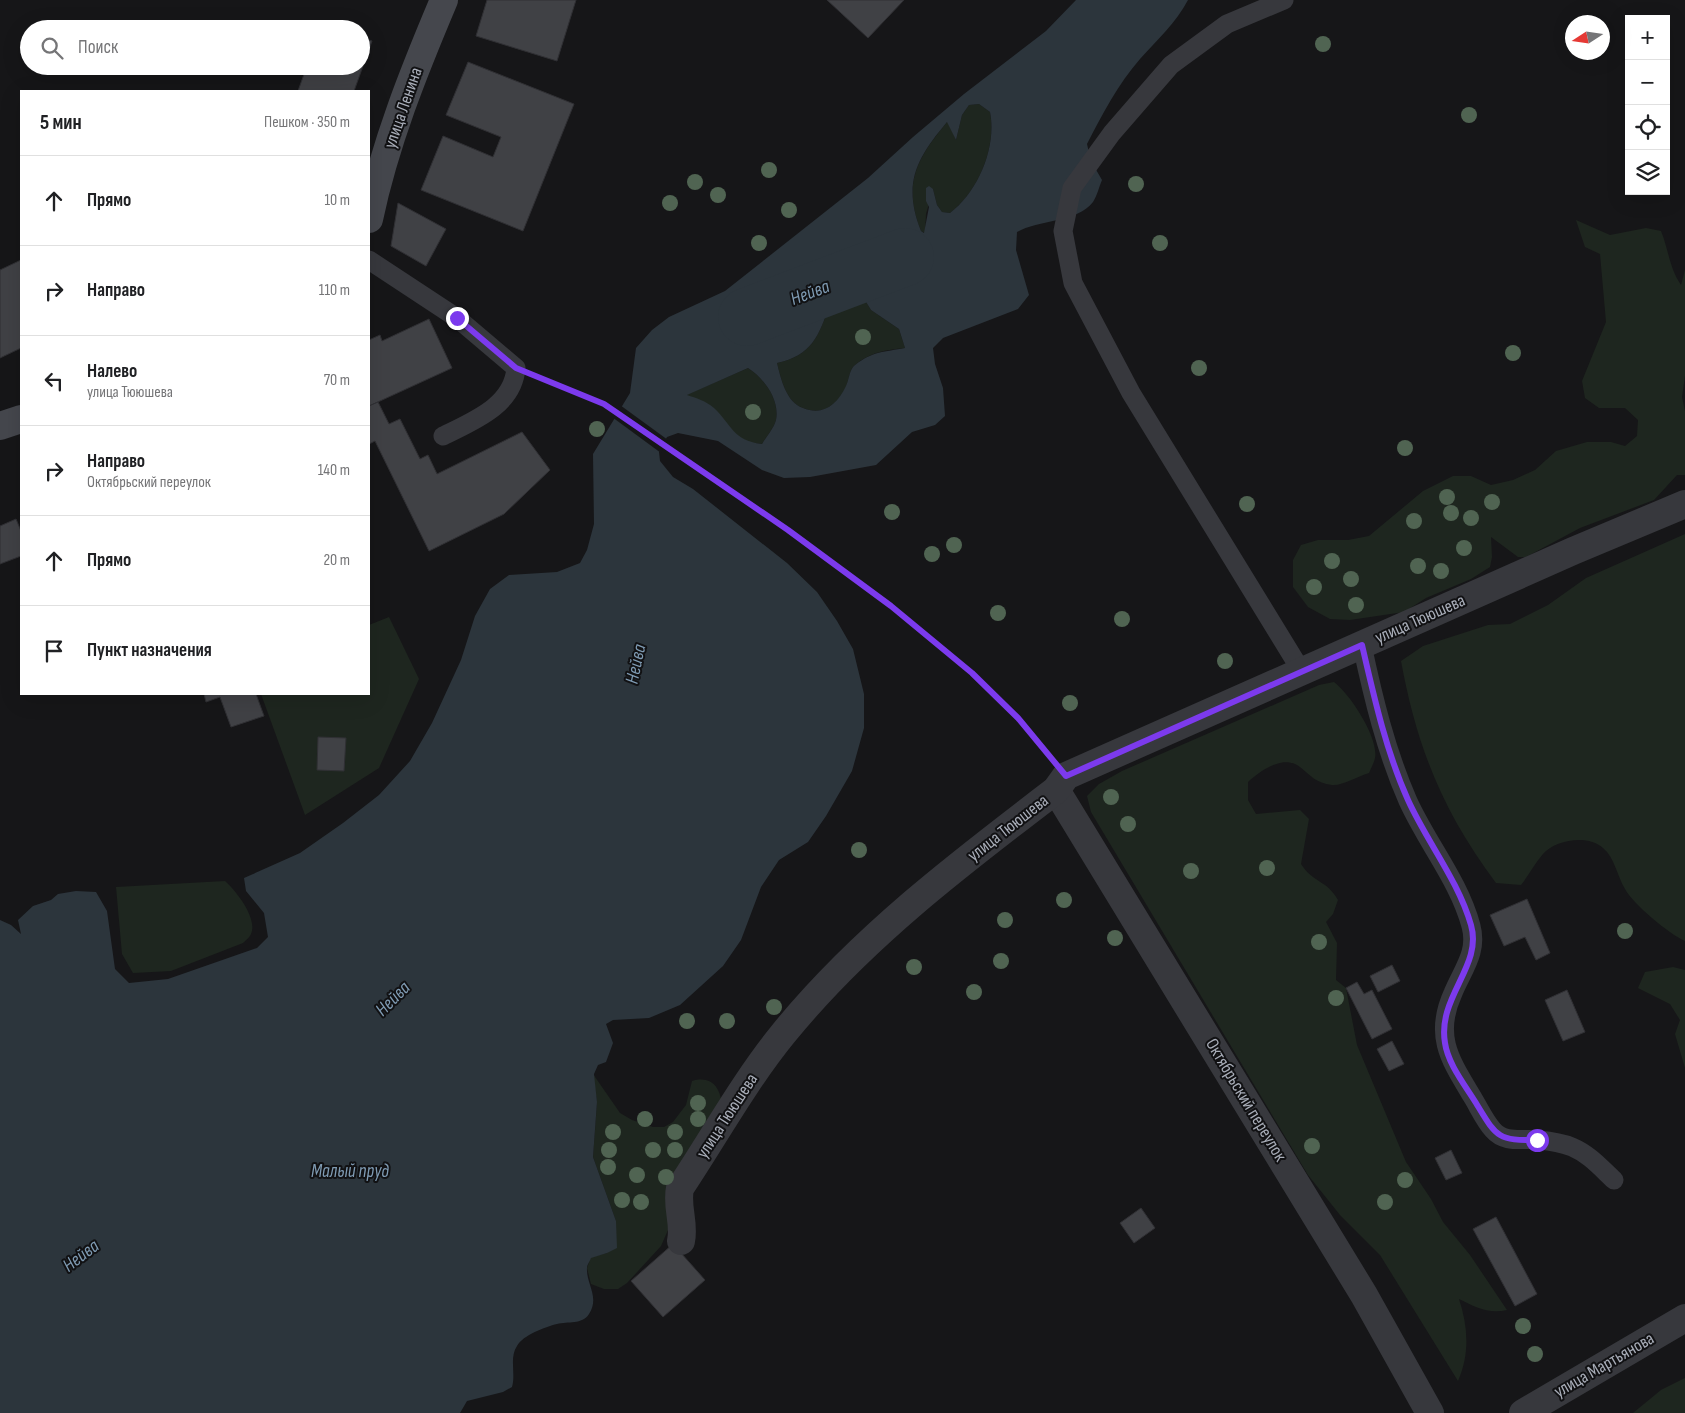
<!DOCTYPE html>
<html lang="ru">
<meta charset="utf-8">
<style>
:root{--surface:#fff;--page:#f2f2f2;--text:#202124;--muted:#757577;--line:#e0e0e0}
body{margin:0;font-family:"Sofia Sans Condensed",sans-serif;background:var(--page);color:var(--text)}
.controls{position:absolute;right:15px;top:15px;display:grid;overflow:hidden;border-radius:0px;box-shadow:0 5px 20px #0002}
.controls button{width:45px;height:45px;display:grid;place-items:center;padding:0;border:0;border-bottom:1px solid var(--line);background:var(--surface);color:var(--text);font:25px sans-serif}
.compass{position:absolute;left:1565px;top:15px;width:45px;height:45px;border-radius:50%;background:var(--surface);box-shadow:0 5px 20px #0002;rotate:258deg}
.stop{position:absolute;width:15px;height:15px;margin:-11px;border:4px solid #7c3aed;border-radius:50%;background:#fff}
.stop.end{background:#7c3aed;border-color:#fff;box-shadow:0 1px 5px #0008}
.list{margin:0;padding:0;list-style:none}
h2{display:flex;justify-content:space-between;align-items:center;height:65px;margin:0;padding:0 20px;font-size:21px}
h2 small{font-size:16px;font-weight:400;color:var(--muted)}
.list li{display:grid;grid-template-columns:32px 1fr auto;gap:15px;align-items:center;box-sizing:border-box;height:90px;padding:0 20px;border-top:1px solid var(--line)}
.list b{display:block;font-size:19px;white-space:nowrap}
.list p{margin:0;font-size:16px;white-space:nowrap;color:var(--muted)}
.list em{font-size:16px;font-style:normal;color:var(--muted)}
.icon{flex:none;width:28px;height:28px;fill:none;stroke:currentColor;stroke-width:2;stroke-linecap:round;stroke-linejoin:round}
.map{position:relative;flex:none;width:1685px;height:1413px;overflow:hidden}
.search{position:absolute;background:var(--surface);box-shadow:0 5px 20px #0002;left:20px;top:20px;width:350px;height:55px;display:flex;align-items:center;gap:12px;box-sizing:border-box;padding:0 18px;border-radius:28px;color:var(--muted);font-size:19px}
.panel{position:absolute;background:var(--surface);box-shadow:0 5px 20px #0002;left:20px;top:90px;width:350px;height:605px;border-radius:0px}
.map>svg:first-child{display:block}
</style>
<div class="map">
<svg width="1685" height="1413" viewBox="0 0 1685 1413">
<rect width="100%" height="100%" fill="#161618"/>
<!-- green -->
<g fill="#1e261f">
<path d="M979 104 990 112C997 147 978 192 950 213L942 212 937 205 933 189 926 214 925 233 921 231C902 183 917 158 948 121L956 140 962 115 969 105Z"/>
<path d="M1576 220 1610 235 1646 228 1661 231C1669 251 1669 267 1681 285L1685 270V376L1682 397 1685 411V475H1677L1654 500 1580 528 1526 557H1518L1491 537 1492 557 1490 567 1471 579 1426 598 1404 612 1350 620 1330 619 1308 607 1293 587V560L1301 545 1318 540H1348L1369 536 1423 491 1453 476H1471L1491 485 1513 480 1535 470 1556 451 1587 442H1611L1625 446 1637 436 1638 420 1625 408H1599L1585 398 1582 381 1606 322 1600 254 1585 247Z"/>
<path d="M818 280 863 297 871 310 899 329 905 348C885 350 871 352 855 365 849 370 849 380 846 387 837 405 823 416 803 408 786 402 781 379 777 363 811 356 820 335 829 305Z"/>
<path d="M748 368C764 378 780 400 776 420 774 428 766 437 762 444L748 442 737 437 728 426 686 395Z"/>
<path d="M1685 534V941C1669 934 1633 904 1625 889 1617 876 1615 858 1603 848 1588 834 1555 840 1543 854 1535 863 1529 875 1521 885L1496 883C1443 812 1417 748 1401 661L1423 646 1488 625 1510 624 1548 605 1586 578Z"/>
<path d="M389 617 419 679 379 768 305 815 261 694H369V625Z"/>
<path d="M1334 682C1350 694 1379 738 1375 758 1374 763 1371 768 1369 773 1359 776 1342 786 1332 785 1316 783 1311 776 1300 767 1283 754 1260 771 1248 782V800L1256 814 1300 810 1309 819 1301 864C1313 883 1327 880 1338 900L1333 914 1326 922 1337 943 1336 980 1346 988 1357 1045 1406 1162 1431 1199 1443 1222 1470 1255 1507 1310C1488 1314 1475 1307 1459 1299 1468 1326 1470 1354 1458 1381L1380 1255 1340 1215 1308 1175 1091 812 1087 796 1099 784 1122 771 1319 685Z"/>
<path d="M225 881C236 891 258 918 251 934 250 937 246 940 243 943L171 971 133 973 122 954 116 887Z"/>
<path d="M1673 967 1685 970V1068L1675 1034 1680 1020 1670 1004 1638 988 1645 972Z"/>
<path d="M593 1074 620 1113 632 1120 653 1127H664L673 1122 686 1105 692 1081C712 1075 721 1088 722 1107L661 1246 627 1283 618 1289H604L591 1284 587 1268 591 1257 607 1253 616 1221 593 1157 597 1102Z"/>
<path d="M1685 1378V1413H1633L1661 1390Z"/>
</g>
<!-- water -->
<path fill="#2c353c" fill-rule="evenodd" d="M1076 0H1188C1176 23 1157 40 1140 59 1118 84 1102 115 1087 144L1091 161 1102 180C1099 187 1097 196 1093 202 1078 222 1038 220 1017 232L1016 250 1029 295 1018 309 943 338 933 348 935 364 943 388 945 416 935 425 912 432 876 465 810 477 784 478 762 470 718 441 678 433 667 437 659 452 660 461 673 477 693 489 787 563 817 592 837 621 853 649 864 694V728L852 771 826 816 808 842 779 860 761 887 741 940 723 966 680 1005 649 1018 613 1020 606 1024 613 1043 606 1062 598 1065 594 1074 597 1102 593 1157 616 1221 617 1248 607 1253 591 1258C590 1261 587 1265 587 1268 586 1284 600 1297 589 1314 582 1325 568 1321 557 1324 545 1327 523 1335 517 1346 509 1358 516 1373 512 1387L503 1392 467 1401 460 1413H0V920L11 925 21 934 18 920 33 906 51 900 58 894 76 891 96 892 107 911 115 969 129 983 168 979 257 948 268 937 264 913 246 891 244 878 300 853 343 823 379 795 410 761 432 723 461 660 475 616 490 589 509 575 557 572 580 563 587 550 594 524 593 454 630 393 636 348 652 330 669 317 725 291 868 178 913 137 964 94 1046 31ZM979 104 990 112C997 147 978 192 950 213L942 212 937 205 933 189 929 186 926 188V201L929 207 924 233 921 231C902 183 917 158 947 122L956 140 962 115 969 105ZM819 281 863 297 871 310 899 329 905 348C884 352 873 351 855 365 849 370 849 380 846 386 837 405 823 416 803 408 786 402 781 379 777 363 811 356 820 335 829 305ZM748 368C764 378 780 400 776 420 774 428 766 437 762 444 732 440 733 426 714 408 706 401 696 398 687 395Z"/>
<!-- pier -->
<path fill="#161618" d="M620 405 668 440 661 453 612 417Z"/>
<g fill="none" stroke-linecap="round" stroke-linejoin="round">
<!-- river -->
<path stroke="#2c353c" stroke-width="58" d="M747 317 905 257"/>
</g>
<!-- building -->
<g fill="#404145" stroke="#303034">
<path d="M487 0H576L557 61 476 36Z"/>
<path d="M827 0H904L868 38Z"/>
<path d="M361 37 372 41 354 91H298L307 66H361Z"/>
<path d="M468 62 574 104 523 231 421 190 443 136 493 157 501 137 446 115Z"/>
<path d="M398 203 446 229 426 266 391 246Z"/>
<path d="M21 260V348L0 358V270Z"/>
<path d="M429 319 452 368 369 406V340L380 335 382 341Z"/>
<path d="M378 402 389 424 400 419 420 459 428 455 437 474 522 432 550 470 504 514 429 551 375 441 369 444V406Z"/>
<path d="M16 519 21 531V556L0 564V526Z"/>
<path d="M204 694H256L264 716 231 727 220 697 206 702Z"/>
<path d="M318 737 346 738 344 771 317 770Z"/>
<path d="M1527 899 1550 953 1536 960 1525 937 1504 946 1490 915Z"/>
<path d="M1392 965 1400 981 1378 992 1370 976Z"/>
<path d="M1357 982 1364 994 1372 990 1392 1029 1372 1039 1346 988Z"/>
<path d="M1567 990 1585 1032 1563 1041 1545 1000Z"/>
<path d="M1392 1041 1404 1064 1389 1071 1377 1049Z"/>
<path d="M1451 1150 1462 1173 1446 1180 1435 1158Z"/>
<path d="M1141 1208 1155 1228 1134 1243 1120 1223Z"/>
<path d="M1496 1217 1537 1294 1515 1306 1473 1229Z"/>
<path d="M673 1244 705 1280 663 1317 631 1281Z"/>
</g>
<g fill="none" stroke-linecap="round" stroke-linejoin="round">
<!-- path -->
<path stroke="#3d3f44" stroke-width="3" stroke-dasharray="2.5 4" stroke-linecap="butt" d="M541 378 604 404 787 530 891 606 972 673 1018 718 1047 753"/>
<!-- lane -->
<g stroke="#37383d" stroke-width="19">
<path d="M1284 0 1227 24 1171 65 1112 133 1072 188 1063 231 1073 283 1131 393 1302 672"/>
<path d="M369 260 457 318 516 368C513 406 473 421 443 436"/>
<path d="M1362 645C1373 697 1386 751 1408 801 1427 843 1459 881 1471 926 1478 952 1463 969 1453 993 1433 1037 1451 1061 1473 1098 1479 1108 1485 1121 1493 1130 1505 1144 1523 1138 1539 1140 1550 1141 1562 1143 1572 1147 1589 1154 1601 1168 1614 1180"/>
</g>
<!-- street -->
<g stroke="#37383d" stroke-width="28">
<path d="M1056 790 1364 1295 1430 1413"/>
<path d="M681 1241C685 1223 676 1207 680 1188 714 1137 744 1082 783 1034 860 939 960 863 1056 790L1066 776 1573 551 1685 504"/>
<path d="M1523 1413 1685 1318"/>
</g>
<!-- secondary -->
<g stroke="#45474d" stroke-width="28">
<path d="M369 219C385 143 414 71 444 0"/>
<path d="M0 426 21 419"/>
</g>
</g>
<!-- trees -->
<g fill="#506452">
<circle cx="1323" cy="44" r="8"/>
<circle cx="1469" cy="115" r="8"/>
<circle cx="769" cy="170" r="8"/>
<circle cx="695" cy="182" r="8"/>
<circle cx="1136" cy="184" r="8"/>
<circle cx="718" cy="195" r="8"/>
<circle cx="670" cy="203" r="8"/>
<circle cx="789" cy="210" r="8"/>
<circle cx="759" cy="243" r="8"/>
<circle cx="1160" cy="243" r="8"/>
<circle cx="863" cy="337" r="8"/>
<circle cx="1513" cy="353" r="8"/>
<circle cx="1199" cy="368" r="8"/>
<circle cx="753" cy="412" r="8"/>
<circle cx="597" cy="429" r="8"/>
<circle cx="1405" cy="448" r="8"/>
<circle cx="1447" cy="497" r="8"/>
<circle cx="1492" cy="502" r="8"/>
<circle cx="1247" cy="504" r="8"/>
<circle cx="892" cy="512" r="8"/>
<circle cx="1451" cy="513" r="8"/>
<circle cx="1471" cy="518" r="8"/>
<circle cx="1414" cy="521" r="8"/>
<circle cx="954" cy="545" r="8"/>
<circle cx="1464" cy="548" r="8"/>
<circle cx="932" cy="554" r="8"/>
<circle cx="1332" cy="561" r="8"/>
<circle cx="1418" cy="566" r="8"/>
<circle cx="1441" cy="571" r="8"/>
<circle cx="1351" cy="579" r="8"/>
<circle cx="1314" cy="587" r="8"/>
<circle cx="1356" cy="605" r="8"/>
<circle cx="998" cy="613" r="8"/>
<circle cx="1122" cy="619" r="8"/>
<circle cx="1225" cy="661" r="8"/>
<circle cx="1070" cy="703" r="8"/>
<circle cx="1111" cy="797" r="8"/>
<circle cx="1128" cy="824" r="8"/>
<circle cx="859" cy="850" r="8"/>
<circle cx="1267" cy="868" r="8"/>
<circle cx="1191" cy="871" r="8"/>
<circle cx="1064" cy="900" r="8"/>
<circle cx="1005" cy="920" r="8"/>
<circle cx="1625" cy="931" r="8"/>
<circle cx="1115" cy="938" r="8"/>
<circle cx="1319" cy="942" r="8"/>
<circle cx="1001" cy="961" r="8"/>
<circle cx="914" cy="967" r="8"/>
<circle cx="974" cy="992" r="8"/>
<circle cx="1336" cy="998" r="8"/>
<circle cx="774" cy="1007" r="8"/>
<circle cx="687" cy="1021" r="8"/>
<circle cx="727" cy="1021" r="8"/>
<circle cx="698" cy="1103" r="8"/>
<circle cx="645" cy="1119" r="8"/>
<circle cx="698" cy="1119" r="8"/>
<circle cx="613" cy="1132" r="8"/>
<circle cx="675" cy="1132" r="8"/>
<circle cx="1312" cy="1146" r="8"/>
<circle cx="609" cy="1150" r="8"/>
<circle cx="653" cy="1150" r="8"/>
<circle cx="675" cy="1150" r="8"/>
<circle cx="608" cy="1167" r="8"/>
<circle cx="637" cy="1175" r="8"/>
<circle cx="666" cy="1177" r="8"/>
<circle cx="1405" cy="1180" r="8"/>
<circle cx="622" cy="1200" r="8"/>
<circle cx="641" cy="1202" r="8"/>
<circle cx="1385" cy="1202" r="8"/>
<circle cx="1523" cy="1326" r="8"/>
<circle cx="1535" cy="1354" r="8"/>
</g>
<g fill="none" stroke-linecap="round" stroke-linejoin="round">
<!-- route -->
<path stroke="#7c3aed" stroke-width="6" d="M457 318 516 368 604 404 788 530 891 606 972 673 1018 718 1066 776 1362 645C1374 697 1386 751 1408 800 1427 842 1458 880 1471 925 1483 966 1437 997 1445 1043 1448 1064 1465 1085 1476 1103 1496 1136 1497 1141 1537 1140"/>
</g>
<g text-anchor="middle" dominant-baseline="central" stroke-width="4" stroke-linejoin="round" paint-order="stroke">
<!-- street labels -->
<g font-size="18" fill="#a8adb8" stroke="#111113">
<text transform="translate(403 108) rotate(-71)">улица Ленина</text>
<text transform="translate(1420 619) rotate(-24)">улица Тююшева</text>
<text transform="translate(1008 828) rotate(-38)">улица Тююшева</text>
<text transform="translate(1246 1100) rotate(59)">Октябрьский переулок</text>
<text transform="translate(727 1116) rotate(-57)">улица Тююшева</text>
<text transform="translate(1604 1365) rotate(-30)">улица Мартьянова</text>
</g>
<!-- water labels -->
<g font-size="19" font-style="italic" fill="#7f9bb3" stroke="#111113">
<text transform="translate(810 293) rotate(-21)">Нейва</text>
<text transform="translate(636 664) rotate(-78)">Нейва</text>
<text transform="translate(393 999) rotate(-45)">Нейва</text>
<text x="350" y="1171">Малый пруд</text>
<text transform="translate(81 1256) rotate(-37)">Нейва</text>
</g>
</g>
</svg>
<div class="controls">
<button>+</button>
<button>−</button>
<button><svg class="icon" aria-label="locate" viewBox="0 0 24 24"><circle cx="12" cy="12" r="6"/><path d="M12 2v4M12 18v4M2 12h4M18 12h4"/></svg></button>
<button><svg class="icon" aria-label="layers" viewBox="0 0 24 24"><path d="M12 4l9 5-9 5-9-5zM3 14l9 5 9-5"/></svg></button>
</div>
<svg class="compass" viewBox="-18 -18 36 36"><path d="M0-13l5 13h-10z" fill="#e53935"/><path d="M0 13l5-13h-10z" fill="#757577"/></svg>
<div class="stop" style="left:1537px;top:1140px"></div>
<div class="stop end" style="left:457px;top:318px"></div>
<div class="search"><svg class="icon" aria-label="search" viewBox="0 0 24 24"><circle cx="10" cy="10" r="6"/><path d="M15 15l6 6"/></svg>Поиск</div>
<section class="panel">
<h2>5 мин<small>Пешком · 350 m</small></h2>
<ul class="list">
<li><svg class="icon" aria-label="ahead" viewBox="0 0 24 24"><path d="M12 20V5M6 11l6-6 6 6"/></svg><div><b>Прямо</b></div><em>10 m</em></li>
<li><svg class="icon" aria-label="right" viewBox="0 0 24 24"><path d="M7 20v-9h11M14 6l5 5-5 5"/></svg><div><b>Направо</b></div><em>110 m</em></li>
<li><svg class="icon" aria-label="left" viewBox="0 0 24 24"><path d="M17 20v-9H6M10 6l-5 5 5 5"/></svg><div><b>Налево</b><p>улица Тююшева</p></div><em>70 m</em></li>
<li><svg class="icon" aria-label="right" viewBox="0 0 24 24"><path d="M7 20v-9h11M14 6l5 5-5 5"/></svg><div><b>Направо</b><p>Октябрьский переулок</p></div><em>140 m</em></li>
<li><svg class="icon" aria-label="ahead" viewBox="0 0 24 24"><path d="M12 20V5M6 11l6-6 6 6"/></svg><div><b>Прямо</b></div><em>20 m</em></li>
<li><svg class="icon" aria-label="arrive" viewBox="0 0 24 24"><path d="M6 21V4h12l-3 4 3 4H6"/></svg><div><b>Пункт назначения</b></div></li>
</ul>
</section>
</div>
